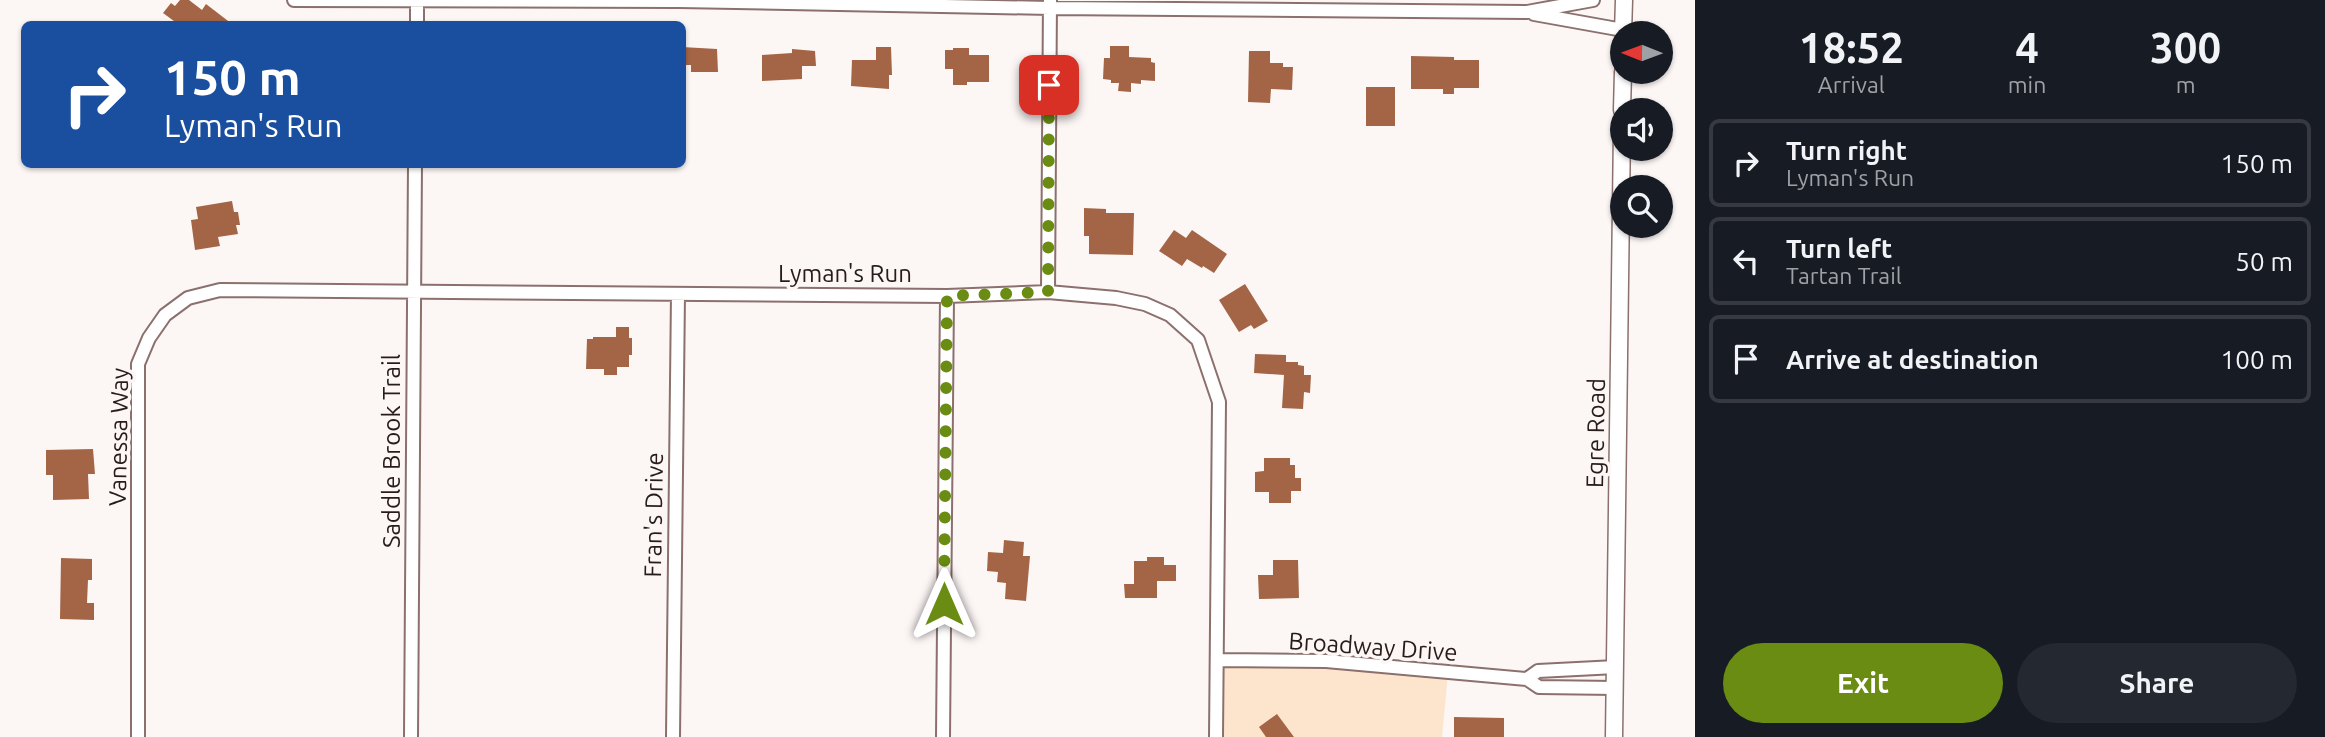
<!DOCTYPE html>
<style>
:root{--surface:#171b24;--page:#242831;--text:#f1f3f6;--muted:#9ea1a6;--line:#363941;--accent:#6a8c12}
body{margin:0;font-family:Ubuntu,sans-serif;background:var(--page);color:var(--text);height:100vh;display:flex;flex-direction:column;font-size:26px;white-space:nowrap}
*{box-sizing:border-box;margin:0}
p{font-size:23px;color:var(--muted)}
.icon{flex:none;width:38px;height:38px;fill:none;stroke:currentColor;stroke-width:2;stroke-linecap:round;stroke-linejoin:round}
.map{position:relative;flex:1;overflow:hidden}
.side{display:flex;flex-direction:column;background:var(--surface);width:630px}
.side>*{flex:none}
.guide{position:absolute;left:21px;top:21px;width:665px;height:147px;border-radius:10px;box-shadow:0 2px 5px #0004;background:#1a4fa0;color:#fff;overflow:hidden}
.needle{width:46px;rotate:271deg}
.tools{position:absolute;left:1610px;top:21px;display:grid;gap:14px}
.tools a{display:grid;place-items:center;width:63px;height:63px;border-radius:50%;background:var(--surface);box-shadow:0 2px 5px #0004;font-size:35px}
.pin{position:absolute;display:grid;place-items:center;width:60px;height:60px;color:#fff;margin:-30px;border-radius:14px;box-shadow:0 4px 10px #0006}
.me{position:absolute;width:77px;margin:-38px;rotate:0deg;stroke-linejoin:round;filter:drop-shadow(0 0 5px #0008)}
.turn{display:flex;align-items:center;gap:24px;height:147px;padding:0 28px;font-size:32px}
.turn .icon{width:91px;height:91px;stroke-width:2.5}
.turn b{display:block;font-size:49px;line-height:60px}
.eta{display:flex;justify-content:space-evenly;align-items:center;height:119px;text-align:center}
.eta b{font-size:42px;font-weight:600;line-height:49px}
.action{display:flex;gap:14px;margin-top:auto;padding:14px 28px}
.action a{flex:1;height:80px;border-radius:42px;background:var(--accent);color:#fff;font-size:28px;font-weight:600;line-height:80px;text-align:center}
.action a+a{background:var(--page);color:var(--text)}
ul{padding:0;list-style:none}
li{display:flex;align-items:center;gap:21px;height:88px;margin:0 14px 10px;padding:0 14px;border:4px solid var(--line);border-radius:10px}
li div{flex:1}
li b{display:block;font-size:26px}
li em{font-style:normal}
main{display:flex;flex:1;min-height:0}
.map>svg:first-child{display:block}
.green{fill:#fde5cd}
.building{fill:#a46546}
.lines{fill:none;stroke-linecap:round;stroke-linejoin:round}
.minor-casing{stroke:#8b706d;stroke-width:16}
.tertiary-casing{stroke:#8b706d;stroke-width:19}
.minor{stroke:#fff;stroke-width:12}
.tertiary{stroke:#fff;stroke-width:16}
.route{stroke:#6a8c12;stroke-width:12;stroke-dasharray:0 21.6}
.labels{text-anchor:middle;stroke-width:7;stroke-linejoin:round;paint-order:stroke}
.street-label{font-size:24px;fill:#271c1b;stroke:#fcf6f5}
</style>
<main>
<div class="map">
<svg width="1695" height="737" viewBox="0 0 1695 737">
<rect width="100%" height="100%" fill="#fcf6f5"/>
<!-- green -->
<path class="green" d="M1217 660 1448 673 1442 737H1216Z"/>
<!-- building -->
<path class="building" d="M180 0H189L202 10 206 4 232 24H178L163 13 171 3 175 6Z
M1110 46H1129V57L1151 58V62L1155 63V81L1141 80V84L1131 83V92L1118 91 1119 83H1111V80L1103 79 1104 58H1110Z
M682 47 717 49 718 72H691V65H682Z
M876 47H891L892 75H889V89L851 86 852 60H876Z
M953 48H969V55H989V82H967V85H953V69H945V50H953Z
M792 49 815 51 816 66H802V79L762 81V55L792 53Z
M1249 51H1270V63H1283V67H1293L1292 90 1271 89 1270 103 1248 102Z
M1411 56 1454 57V60H1479V88H1454V94H1443V89H1411Z
M1366 87H1395V126H1366Z
M232 201 234 212H238L240 225H236L238 234 218 237 220 246 195 250 191 220 198 219 196 207Z
M1084 208 1106 209V213H1134L1133 255 1089 254V236H1084Z
M1174 230 1186 238 1192 230 1227 254 1214 273 1203 266 1202 268 1187 259 1182 266 1159 251Z
M1245 284 1268 321 1254 329 1251 325 1239 332 1219 300Z
M616 327H629V338H632V355H629V367H617V375H604V369H586L587 339H593V337H616Z
M1255 354 1286 355V362H1298V365L1304 366V375H1311L1310 393 1304 392 1303 409 1282 408 1284 375 1254 373Z
M93 449 95 474H88L89 499 53 500V475H46V450Z
M1264 458H1290V465H1295V478H1301V491H1291V503H1269V492H1255V472L1264 471Z
M1004 540 1024 542 1023 556H1030L1026 601 1005 599 1006 583 997 582 998 572 987 571 988 552 1003 553Z
M1147 557H1164V565H1176V581H1157V598H1125L1124 584H1134V561H1147Z
M61 558 92 559V580H88L87 603H94V620L60 619Z
M1273 560H1298L1299 598 1259 599 1258 575H1273Z
M1277 714 1294 737H1266L1259 727Z
M1454 717 1504 718V737H1454Z"/>
<g class="lines">
<defs>
<path id="minor" d="M294 0 679 1 1050 8 1527 12 1593 0
M1534 14 1623 30
M417 24V0
M1048 292 1050 0
M1217 660 1326 661 1527 679 1539 687 1615 688
M1527 679 1538 671 1616 667
M138 737V364L149 338 165 315 188 298 220 290 947 296 1048 292 1116 298 1145 304 1170 315 1198 340 1219 402 1216 737
M411 737 415 164
M673 737 678 294
M943 737 947 296"/>
<path id="tertiary" d="M1623 33 1624 0
M1622 110 1623 72
M1614 737 1622 129"/>
</defs>
<!-- minor casing -->
<use href="#minor" class="minor-casing"/>
<!-- tertiary casing -->
<use href="#tertiary" class="tertiary-casing"/>
<!-- minor -->
<use href="#minor" class="minor"/>
<!-- tertiary -->
<use href="#tertiary" class="tertiary"/>
</g>
<g class="lines">
<!-- route -->
<path class="route" d="M944 604 947 296 1048 292 1049 85"/>
</g>
<g class="labels">
<!-- street labels -->
<g class="street-label">
<text x="845" y="282">Lyman's Run</text>
<text transform="translate(1596 433) rotate(-89)" y="8">Egre Road</text>
<text transform="translate(119 437) rotate(-89)" y="8">Vanessa Way</text>
<text transform="translate(392 451) rotate(-90)" y="8">Saddle Brook Trail</text>
<text transform="translate(654 515) rotate(-89)" y="8">Fran's Drive</text>
<text transform="translate(1373 647) rotate(4)" y="8">Broadway Drive</text>
</g>
</g>
</svg>
<div class="tools">
<a><svg class="needle" viewBox="-14 -14 28 28"><path d="M0-13l5 13h-10z" fill="#e53935"/><path d="M0 13l5-13h-10z" fill="#9ea1a6"/></svg></a>
<a><svg class="icon" aria-label="sound" viewBox="0 0 24 24"><path d="M4 9h4l5-4v14l-5-4H4zM17 9q2 3 0 6"/></svg></a>
<a><svg class="icon" aria-label="search" viewBox="0 0 24 24"><circle cx="10" cy="10" r="6"/><path d="M15 15l6 6"/></svg></a>
</div>
<div class="pin" style="left:1049px;top:85px;background:#d93025"><svg class="icon" aria-label="arrive" viewBox="0 0 24 24"><path d="M6 21V4h12l-3 4 3 4H6"/></svg></div>
<svg class="me" style="left:944px;top:604px" viewBox="-20 -20 40 40"><path d="M0-17L14 15 0 8-14 15z" fill="#6a8c12" stroke="#fff" stroke-width="4"/></svg>
<div class="guide">
<div class="turn"><svg class="icon" aria-label="right" viewBox="0 0 24 24"><path d="M7 20v-9h11M14 6l5 5-5 5"/></svg><div><b>150 m</b>Lyman's Run</div></div>
</div>
</div>
<section class="side">
<div class="eta">
<div><b>18:52</b><p>Arrival</p></div>
<div><b>4</b><p>min</p></div>
<div><b>300</b><p>m</p></div>
</div>
<ul>
<li><svg class="icon" aria-label="right" viewBox="0 0 24 24"><path d="M7 20v-9h11M14 6l5 5-5 5"/></svg><div><b>Turn right</b><p>Lyman's Run</p></div><em>150 m</em></li>
<li><svg class="icon" aria-label="left" viewBox="0 0 24 24"><path d="M17 20v-9H6M10 6l-5 5 5 5"/></svg><div><b>Turn left</b><p>Tartan Trail</p></div><em>50 m</em></li>
<li><svg class="icon" aria-label="arrive" viewBox="0 0 24 24"><path d="M6 21V4h12l-3 4 3 4H6"/></svg><div><b>Arrive at destination</b></div><em>100 m</em></li>
</ul>
<div class="action"><a>Exit</a><a>Share</a></div>
</section>
</main>
